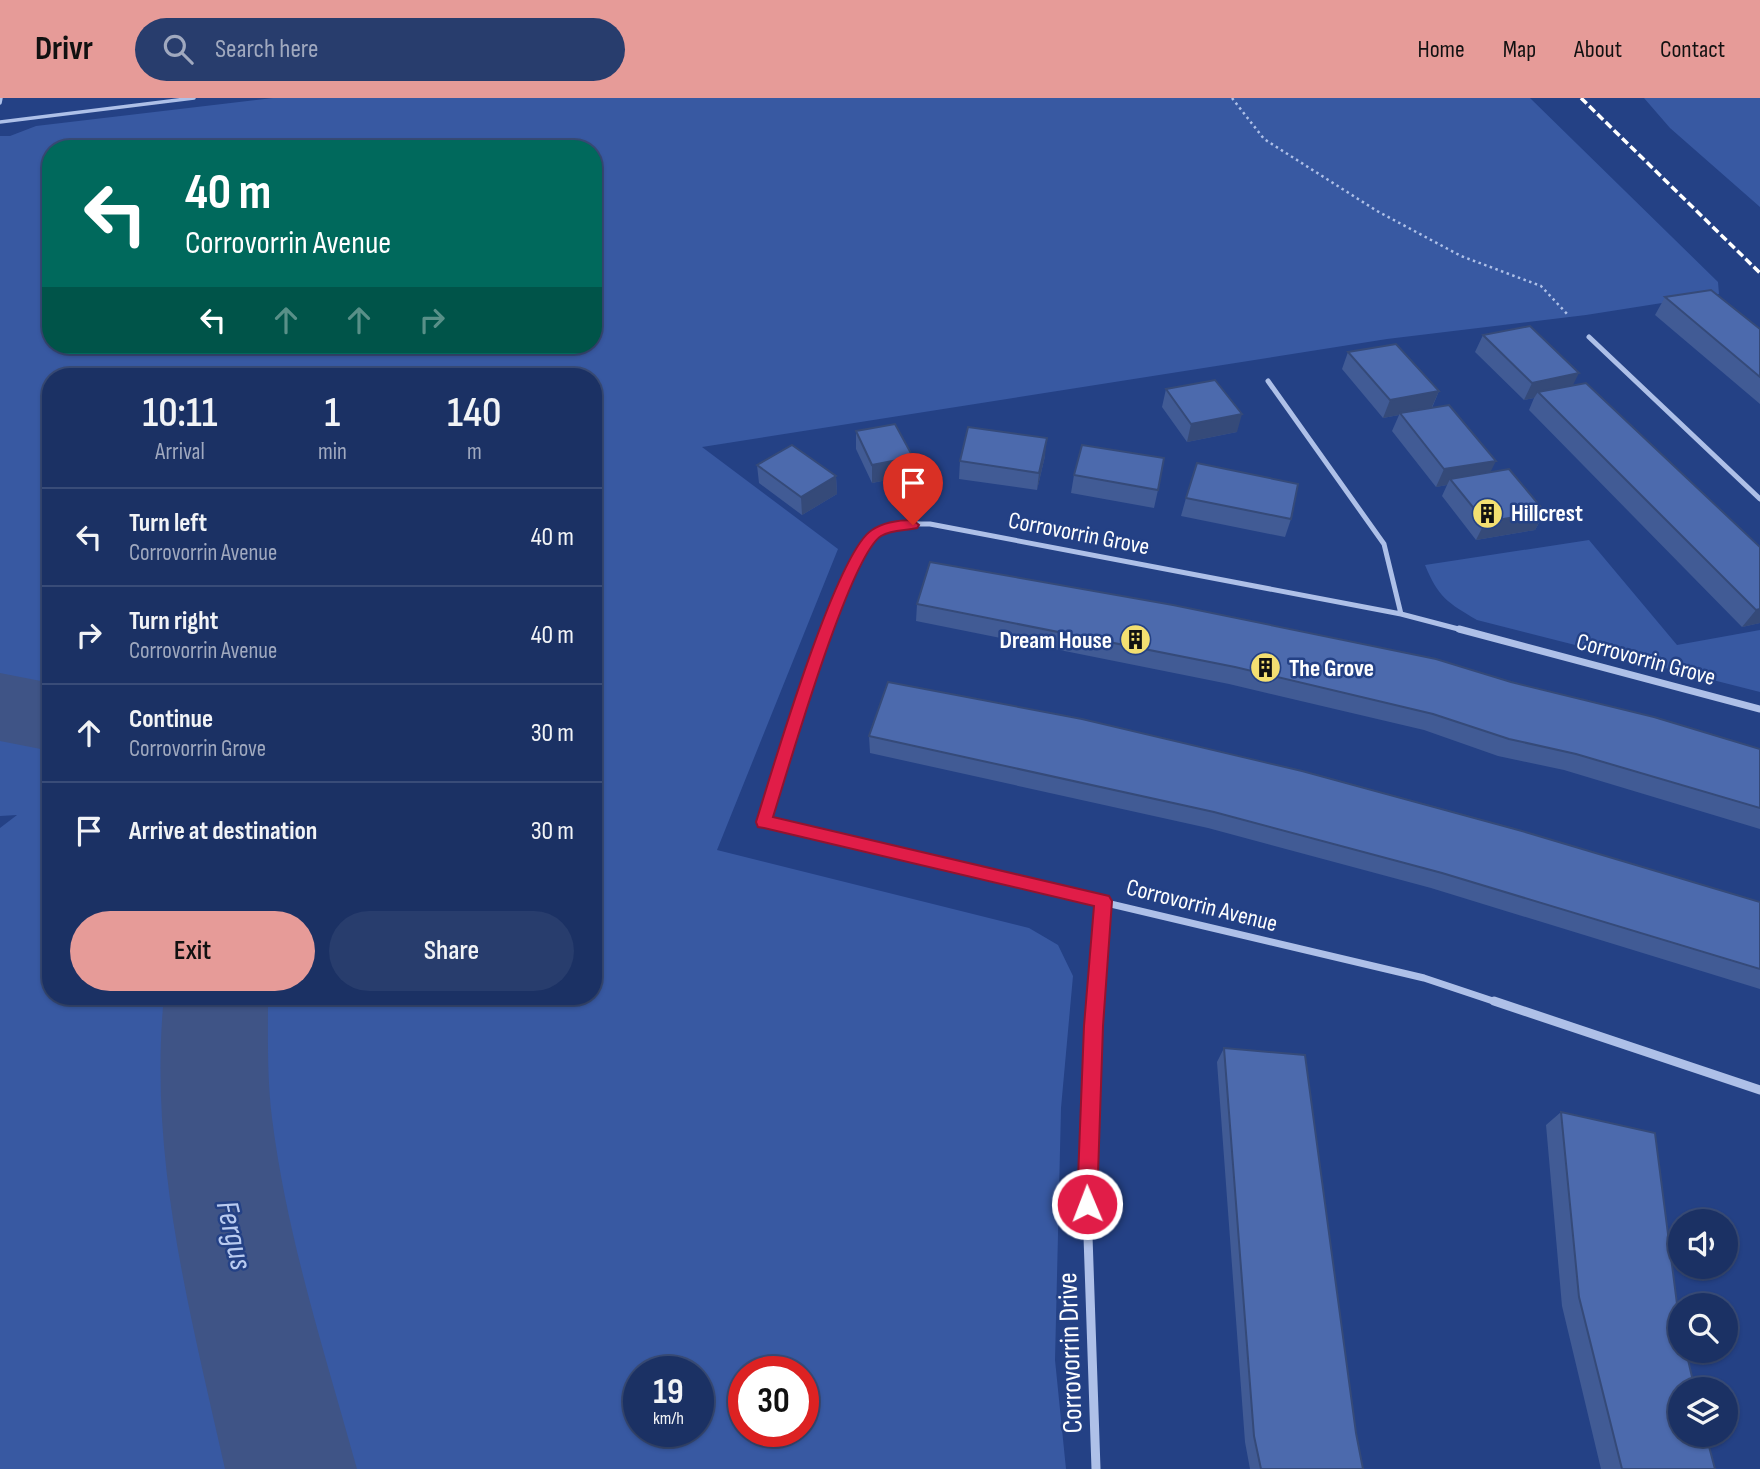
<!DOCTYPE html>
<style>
:root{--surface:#1b3164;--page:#283d6d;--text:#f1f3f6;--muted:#a0a9bf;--line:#394c78;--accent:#e69b98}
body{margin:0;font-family:"Sofia Sans Condensed",sans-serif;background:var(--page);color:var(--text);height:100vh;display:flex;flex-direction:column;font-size:26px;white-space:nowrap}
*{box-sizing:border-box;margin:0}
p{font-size:23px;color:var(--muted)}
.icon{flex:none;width:38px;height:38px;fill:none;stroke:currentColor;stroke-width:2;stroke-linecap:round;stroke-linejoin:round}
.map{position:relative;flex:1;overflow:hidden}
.sheet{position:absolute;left:42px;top:270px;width:560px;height:637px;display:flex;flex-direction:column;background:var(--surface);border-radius:28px;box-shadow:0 2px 5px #0004,0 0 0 2px var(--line)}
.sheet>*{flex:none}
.banner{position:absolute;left:42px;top:42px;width:560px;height:214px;border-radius:28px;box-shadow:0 2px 5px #0004,0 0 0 2px var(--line);background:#00695c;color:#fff;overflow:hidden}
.fabs{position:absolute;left:1668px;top:1111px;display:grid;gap:14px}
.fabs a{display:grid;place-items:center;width:70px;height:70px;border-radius:50%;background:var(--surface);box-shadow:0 2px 5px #0004,0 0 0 2px var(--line);font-size:35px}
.speed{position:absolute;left:623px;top:1258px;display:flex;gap:14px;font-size:35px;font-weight:700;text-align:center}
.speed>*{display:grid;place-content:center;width:91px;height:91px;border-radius:50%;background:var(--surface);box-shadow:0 2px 5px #0004,0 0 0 2px var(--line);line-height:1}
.speed small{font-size:18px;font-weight:400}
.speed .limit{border:10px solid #d22;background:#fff;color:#111}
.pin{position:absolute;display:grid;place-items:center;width:60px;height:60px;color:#fff;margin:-72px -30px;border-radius:50% 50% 50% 0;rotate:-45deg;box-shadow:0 0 7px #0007}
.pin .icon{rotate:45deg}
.me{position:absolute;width:77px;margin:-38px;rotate:359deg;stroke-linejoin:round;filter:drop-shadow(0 0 5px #0008)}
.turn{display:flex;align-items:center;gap:24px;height:147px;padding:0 28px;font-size:32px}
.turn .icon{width:91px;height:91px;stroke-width:2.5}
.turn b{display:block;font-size:49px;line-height:60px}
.lanes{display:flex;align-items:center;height:66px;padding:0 28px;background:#0003;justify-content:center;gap:35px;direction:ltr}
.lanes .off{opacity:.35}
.eta{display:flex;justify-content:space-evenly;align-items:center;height:119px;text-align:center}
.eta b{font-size:42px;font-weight:600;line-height:49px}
.button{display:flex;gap:14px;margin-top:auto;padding:14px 28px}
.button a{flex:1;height:80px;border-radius:42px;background:var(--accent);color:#111;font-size:28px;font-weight:600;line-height:80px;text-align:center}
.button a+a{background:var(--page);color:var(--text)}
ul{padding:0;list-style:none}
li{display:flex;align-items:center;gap:21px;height:98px;padding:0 28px;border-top:2px solid var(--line)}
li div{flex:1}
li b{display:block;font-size:26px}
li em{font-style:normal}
header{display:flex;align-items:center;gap:42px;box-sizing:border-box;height:98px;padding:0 35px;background:var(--accent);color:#111}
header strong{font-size:33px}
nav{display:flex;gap:38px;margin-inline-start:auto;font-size:24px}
.search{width:490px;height:63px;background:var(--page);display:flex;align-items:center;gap:18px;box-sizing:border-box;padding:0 24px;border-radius:38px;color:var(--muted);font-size:26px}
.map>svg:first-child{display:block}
.green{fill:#3859a2;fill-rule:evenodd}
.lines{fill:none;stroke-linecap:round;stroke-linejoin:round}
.river{fill:#3f5486;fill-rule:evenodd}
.path{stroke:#aec0e8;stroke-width:2.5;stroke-dasharray:2.5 3.5;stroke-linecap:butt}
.lane{stroke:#aec0e8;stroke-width:3.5}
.street-far2{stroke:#aec0e8;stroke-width:5}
.street-far1{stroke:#aec0e8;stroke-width:7}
.street{stroke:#aec0e8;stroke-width:9}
.rail{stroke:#fff;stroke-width:3.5;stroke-dasharray:8 3.5;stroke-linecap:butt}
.wall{fill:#415b95}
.shaded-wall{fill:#354a79}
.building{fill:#4c6aad;stroke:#354a79;stroke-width:2}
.route{fill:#e11d48;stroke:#92132f;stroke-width:2}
.labels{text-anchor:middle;stroke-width:5;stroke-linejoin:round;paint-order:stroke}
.poi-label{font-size:24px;font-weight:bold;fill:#fff;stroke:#244185;text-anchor:start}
.street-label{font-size:24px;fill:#fff;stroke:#244185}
.near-street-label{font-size:28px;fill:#fff;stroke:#244185}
.near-water-label{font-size:32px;font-style:italic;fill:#b9cbf0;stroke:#244185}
</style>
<header>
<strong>Drivr</strong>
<div class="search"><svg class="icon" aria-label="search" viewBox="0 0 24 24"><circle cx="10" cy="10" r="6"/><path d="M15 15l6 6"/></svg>Search here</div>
<nav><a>Home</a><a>Map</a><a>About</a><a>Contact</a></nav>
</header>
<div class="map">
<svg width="1760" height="1371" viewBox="0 0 1760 1371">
<rect width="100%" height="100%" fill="#244185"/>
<!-- green -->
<path class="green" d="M273 0H1530L1718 184 1719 196 1586 217 1387 241 702 349 838 451 717 752 1029 830 1058 847 1073 878 1061 1010 1055 1262 1066 1371H0V730L17 717 0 718V38H10L36 28ZM51 51H593V247H51ZM51 278H593V898H51ZM639 1274H698V1334H639ZM744 1274H803V1334H744Z
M1644 0H1760V109L1670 30Z
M1589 442 1677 547 1760 532V594L1477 522C1448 505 1438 499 1425 467Z"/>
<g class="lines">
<!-- river -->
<path class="river" d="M0 575 51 585V653L0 643Z
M164 898H268C268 939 267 979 272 1020 287 1140 325 1255 357 1371H225C190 1214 148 1060 164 898Z"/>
<!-- path -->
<path class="path" d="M1232 0 1264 41 1377 113 1461 158 1541 188 1569 218"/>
<!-- lane -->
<path class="lane" d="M0 5 1 0
M0 24 194 0"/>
<!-- street-far2 -->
<path class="street-far2" d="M1589 239 1760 401
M1401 516 1466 533
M827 533C841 498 853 435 897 427 907 425 919 426 930 426L1401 516 1384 446 1268 283"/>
<!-- street-far1 -->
<path class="street-far1" d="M828 531 764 724 1424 880 1499 905
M1459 531 1760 611
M1097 905 1103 803"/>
<!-- street -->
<path class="street" d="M1494 903 1760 992
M1096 1371 1086 1080 1097 903"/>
<!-- rail -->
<path class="rail" d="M1581 0 1760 175"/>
</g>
<!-- wall -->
<path class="wall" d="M1665 199 1760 231V306L1655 217Z
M1483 237 1573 287 1760 449V525L1742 529 1529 312 1534 300 1524 302 1475 254Z
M1348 254 1439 293 1432 310 1490 374 1545 414 1535 432 1476 442 1442 398 1447 387 1436 389 1392 333 1399 317 1383 320 1342 271Z
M1166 291 1237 334 1187 344 1162 309Z
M856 333 912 377 872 385 856 351Z
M1045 358 1037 392 959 381 960 363Z
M757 367 836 378 837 396 802 417 759 385Z
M1074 377 1158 392 1154 410 1071 395Z
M1186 400 1291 421 1285 439 1181 418Z
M917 506 1511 584 1760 651V731L1564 672 1498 658 1424 632 1229 586 916 523Z
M869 638 1760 804V891L1431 790 1208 730 870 655Z
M1224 950 1356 1335 1363 1371H1250L1245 1344 1217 964Z
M1561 1014 1715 1371H1601L1562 1208 1546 1027Z"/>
<!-- shaded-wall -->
<path class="shaded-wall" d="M1579 275 1570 293 1538 294 1534 300 1524 302 1532 285Z
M1439 293 1431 311 1400 315 1399 317 1383 320 1390 302Z
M1242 316 1237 334 1187 344 1191 326Z
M1047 340 1045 358 1037 392 1039 375Z
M913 359 912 377 872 385V367Z
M1496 363 1487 381H1450L1447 387 1436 389 1444 371Z
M836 378 837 396 802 417 801 399Z
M1545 414 1535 432 1476 442 1485 424Z
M1760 511V525L1742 529 1756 512Z"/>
<!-- building -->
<path class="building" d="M1711 192 1760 231V279L1665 199Z
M1530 228 1579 275 1532 285 1483 237Z
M1396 246 1439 293 1390 302 1348 254Z
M1215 282 1242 316 1191 326 1166 291Z
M1586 285 1760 449V511L1756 512 1538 294Z
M1449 307 1496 363 1444 371 1400 315Z
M895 326 913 359 872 367 856 333Z
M968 329 1047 340 1039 375 960 363Z
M792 347 836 378 801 399 757 367Z
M1082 347 1164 360 1158 392 1074 377Z
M1197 365 1298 386 1291 421 1186 400Z
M1509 371 1545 414 1485 424 1450 381Z
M930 464 1173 507 1436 561 1511 584 1654 619 1760 651V710L1576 656 1509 641 1433 616 1235 569 917 506Z
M888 584 1082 621 1302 673 1522 733 1760 804V871L1442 775 1214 714 869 638Z
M1224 950 1305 957 1356 1335 1363 1371H1261L1254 1338Z
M1561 1014 1655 1035 1680 1229V1253H1686L1695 1292H1680V1337H1706L1715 1371H1622L1579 1199Z"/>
<!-- route -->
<path class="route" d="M913 422 919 427 917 430C905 433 893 431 881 438 849 459 788 672 773 719L1109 798 1112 803 1103 928 1097 1106 1094 1113 1087 1116 1080 1113 1077 1106 1084 928 1094 808 764 730 758 729 756 724C772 673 836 454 872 432 884 424 898 422 913 422Z"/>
<!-- icons -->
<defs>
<symbol id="building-disc" viewBox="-11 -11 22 22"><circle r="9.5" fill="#f3df71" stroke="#244185"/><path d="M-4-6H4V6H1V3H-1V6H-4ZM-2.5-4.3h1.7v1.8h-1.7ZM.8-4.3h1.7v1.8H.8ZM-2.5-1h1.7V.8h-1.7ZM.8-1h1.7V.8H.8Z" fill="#111"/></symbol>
</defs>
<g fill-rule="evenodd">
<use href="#building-disc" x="1470" y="398" width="35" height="35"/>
<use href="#building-disc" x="1118" y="524" width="35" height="35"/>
<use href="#building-disc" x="1248" y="552" width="35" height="35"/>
</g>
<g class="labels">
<!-- poi labels -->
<g class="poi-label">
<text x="1511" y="423">Hillcrest</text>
<text x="1112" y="550" text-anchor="end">Dream House</text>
<text x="1289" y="578">The Grove</text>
</g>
<!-- street labels -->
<g class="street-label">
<text transform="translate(1079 435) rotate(11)" y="8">Corrovorrin Grove</text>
<text transform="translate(1646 561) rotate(15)" y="8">Corrovorrin Grove</text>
<text transform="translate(1202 807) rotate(14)" y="8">Corrovorrin Avenue</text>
</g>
<!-- near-street labels -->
<g class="near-street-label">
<text transform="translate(1069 1255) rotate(-92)" y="10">Corrovorrin Drive</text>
</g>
<!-- near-water labels -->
<g class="near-water-label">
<text transform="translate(235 1137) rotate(77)" y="11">Fergus</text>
</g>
</g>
</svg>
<div class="fabs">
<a><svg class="icon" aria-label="sound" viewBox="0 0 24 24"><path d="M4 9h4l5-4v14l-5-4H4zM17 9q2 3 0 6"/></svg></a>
<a><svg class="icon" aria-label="search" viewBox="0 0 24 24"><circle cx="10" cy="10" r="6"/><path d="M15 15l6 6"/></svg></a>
<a><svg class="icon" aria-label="layers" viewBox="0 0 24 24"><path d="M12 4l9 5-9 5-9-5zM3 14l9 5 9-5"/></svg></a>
</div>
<div class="speed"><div>19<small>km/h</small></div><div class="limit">30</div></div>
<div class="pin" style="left:913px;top:427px;background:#d93025"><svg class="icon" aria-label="arrive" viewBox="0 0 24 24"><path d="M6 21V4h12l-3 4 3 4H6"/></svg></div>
<svg class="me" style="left:1087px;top:1106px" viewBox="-20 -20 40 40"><circle r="17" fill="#e11d48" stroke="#fff" stroke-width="3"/><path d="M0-11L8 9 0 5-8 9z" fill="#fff"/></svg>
<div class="banner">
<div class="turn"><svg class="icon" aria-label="left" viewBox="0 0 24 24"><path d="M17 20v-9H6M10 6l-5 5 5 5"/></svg><div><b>40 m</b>Corrovorrin Avenue</div></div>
<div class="lanes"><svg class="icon" aria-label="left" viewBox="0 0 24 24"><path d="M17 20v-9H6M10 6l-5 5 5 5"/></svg><svg class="icon off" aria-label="ahead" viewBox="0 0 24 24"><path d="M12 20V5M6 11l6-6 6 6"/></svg><svg class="icon off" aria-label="ahead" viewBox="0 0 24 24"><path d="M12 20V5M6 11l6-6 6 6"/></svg><svg class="icon off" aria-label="right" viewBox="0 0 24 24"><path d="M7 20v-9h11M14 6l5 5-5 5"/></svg></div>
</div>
<section class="sheet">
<div class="eta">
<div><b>10:11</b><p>Arrival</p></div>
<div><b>1</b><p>min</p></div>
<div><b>140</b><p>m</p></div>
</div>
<ul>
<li><svg class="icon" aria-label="left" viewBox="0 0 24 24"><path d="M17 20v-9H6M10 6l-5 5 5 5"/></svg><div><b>Turn left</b><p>Corrovorrin Avenue</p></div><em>40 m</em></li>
<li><svg class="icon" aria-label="right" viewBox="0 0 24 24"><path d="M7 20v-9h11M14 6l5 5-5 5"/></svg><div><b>Turn right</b><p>Corrovorrin Avenue</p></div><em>40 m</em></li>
<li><svg class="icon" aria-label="ahead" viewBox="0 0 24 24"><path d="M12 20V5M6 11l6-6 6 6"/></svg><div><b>Continue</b><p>Corrovorrin Grove</p></div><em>30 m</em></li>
<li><svg class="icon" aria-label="arrive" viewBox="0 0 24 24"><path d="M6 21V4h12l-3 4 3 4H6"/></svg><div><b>Arrive at destination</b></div><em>30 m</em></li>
</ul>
<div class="button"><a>Exit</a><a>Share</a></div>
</section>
</div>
